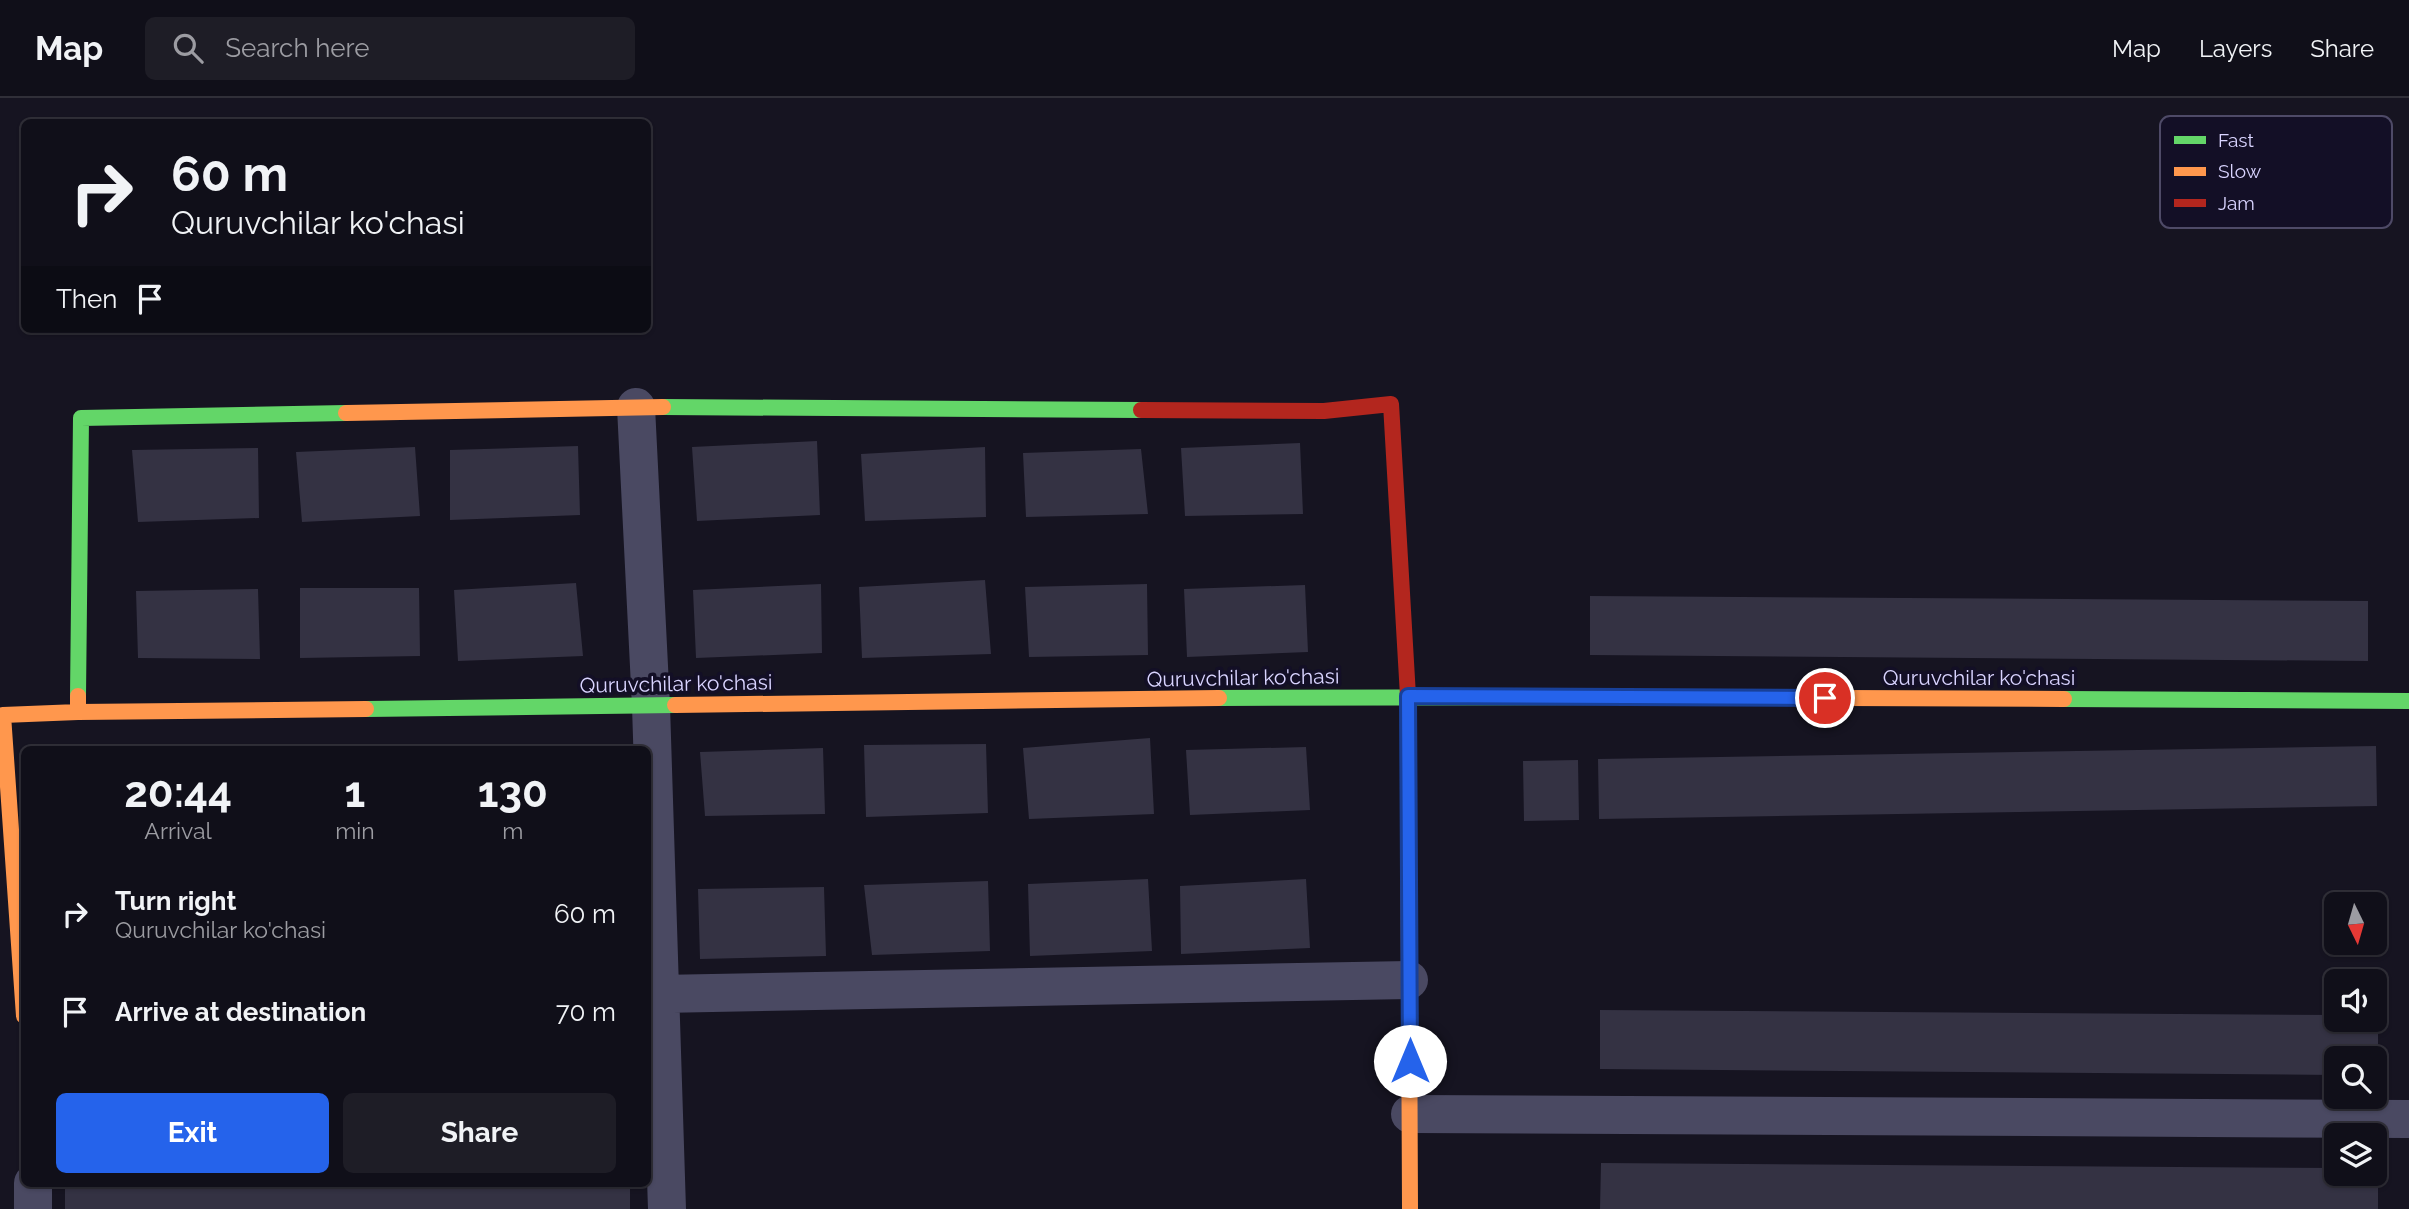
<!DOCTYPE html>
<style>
:root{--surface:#100f19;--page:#1e1d26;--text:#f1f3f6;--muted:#9c9ca2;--line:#302f38;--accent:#2563eb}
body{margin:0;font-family:Raleway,sans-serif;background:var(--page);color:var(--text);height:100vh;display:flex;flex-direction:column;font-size:26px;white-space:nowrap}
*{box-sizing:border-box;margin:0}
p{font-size:23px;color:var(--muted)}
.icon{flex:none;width:38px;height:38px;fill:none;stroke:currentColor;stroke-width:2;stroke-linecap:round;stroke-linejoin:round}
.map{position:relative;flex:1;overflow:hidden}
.drawer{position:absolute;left:21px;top:648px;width:630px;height:441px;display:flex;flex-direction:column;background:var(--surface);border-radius:10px;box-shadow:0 2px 5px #0004,0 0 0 2px var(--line)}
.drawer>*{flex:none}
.hud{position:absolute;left:21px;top:21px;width:630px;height:214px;border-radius:10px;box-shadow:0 2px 5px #0004,0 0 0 2px var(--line);background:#100f19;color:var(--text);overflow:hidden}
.needle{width:46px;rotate:175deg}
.buttons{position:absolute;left:2324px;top:794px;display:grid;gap:14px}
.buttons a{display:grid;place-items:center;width:63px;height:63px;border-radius:10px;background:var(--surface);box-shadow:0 2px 5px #0004,0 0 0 2px var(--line);font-size:35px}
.pin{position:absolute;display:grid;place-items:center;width:60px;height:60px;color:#fff;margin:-30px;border:4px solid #fff;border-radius:50%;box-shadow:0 2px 7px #0007}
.me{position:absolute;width:77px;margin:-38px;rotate:0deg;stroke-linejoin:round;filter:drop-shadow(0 0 5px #0008)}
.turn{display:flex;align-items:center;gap:24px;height:147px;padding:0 35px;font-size:32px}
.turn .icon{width:91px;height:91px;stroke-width:2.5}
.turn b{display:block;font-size:49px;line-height:60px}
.then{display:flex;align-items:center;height:66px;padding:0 35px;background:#0003;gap:14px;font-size:26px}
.eta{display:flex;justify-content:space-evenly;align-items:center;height:119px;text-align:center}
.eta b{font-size:42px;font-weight:700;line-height:49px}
.action{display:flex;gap:14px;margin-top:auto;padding:14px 35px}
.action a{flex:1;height:80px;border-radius:10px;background:var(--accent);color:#fff;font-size:28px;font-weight:700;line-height:80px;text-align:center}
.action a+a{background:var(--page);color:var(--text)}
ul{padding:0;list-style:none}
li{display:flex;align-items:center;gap:21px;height:98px;padding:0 35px}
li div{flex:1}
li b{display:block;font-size:26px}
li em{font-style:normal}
header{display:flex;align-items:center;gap:42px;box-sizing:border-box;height:98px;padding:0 35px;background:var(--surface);border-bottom:2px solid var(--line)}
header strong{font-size:33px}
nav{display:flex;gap:38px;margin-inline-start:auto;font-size:24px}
.search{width:490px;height:63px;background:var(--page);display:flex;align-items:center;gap:18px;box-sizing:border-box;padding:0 24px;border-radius:10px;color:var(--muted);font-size:26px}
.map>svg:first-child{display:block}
.building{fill:#343243}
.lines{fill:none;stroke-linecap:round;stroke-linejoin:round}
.street{stroke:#4a4962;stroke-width:38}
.fast{stroke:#63d668;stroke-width:16}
.slow{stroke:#ff974d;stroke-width:16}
.jam{stroke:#b3261e;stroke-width:16}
.route-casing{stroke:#184099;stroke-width:18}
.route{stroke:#2563eb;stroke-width:12}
.labels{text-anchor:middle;stroke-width:7;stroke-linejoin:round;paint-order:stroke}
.street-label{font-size:21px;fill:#d9d4ff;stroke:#130f26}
.key{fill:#130f26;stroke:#4e4a67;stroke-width:2}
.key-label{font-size:19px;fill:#d9d4ff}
</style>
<header>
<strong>Map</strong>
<div class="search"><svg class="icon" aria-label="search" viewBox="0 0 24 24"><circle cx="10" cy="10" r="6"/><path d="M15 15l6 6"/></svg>Search here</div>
<nav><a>Map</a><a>Layers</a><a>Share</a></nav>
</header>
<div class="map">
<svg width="2409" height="1111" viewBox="0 0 2409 1111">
<rect width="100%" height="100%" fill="#161421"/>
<!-- building -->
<path class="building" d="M817 343 820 417 697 423 692 349Z
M1300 345 1303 416 1185 418 1181 350Z
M578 348 580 417 450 422V352Z
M415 349 420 418 302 424 296 354Z
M985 349 986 419 865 423 861 356Z
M258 350 259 420 138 424 132 352Z
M1141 351 1148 416 1026 419 1023 355Z
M985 482 991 556 862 560 859 489Z
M576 485 583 558 458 563 454 492Z
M821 486 822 555 696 560 693 492Z
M1147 486 1148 557 1029 559 1025 489Z
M1305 487 1308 554 1187 559 1184 491Z
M300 490H419L420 558 300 560Z
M258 491 260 561 138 560 136 493Z
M1590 498 2368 503V563L1590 557Z
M1150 640 1154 716 1029 721 1023 650Z
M986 646 988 715 866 719 864 647Z
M2376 648 2377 708 1599 721 1598 661Z
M1306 649 1310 712 1190 717 1186 652Z
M823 650 825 716 705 718 700 654Z
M1578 662 1579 722 1524 723 1523 663Z
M1148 781 1152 853 1030 858 1028 786Z
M1306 781 1310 850 1181 856 1180 788Z
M988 783 990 853 872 857 864 787Z
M824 789 826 858 700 861 698 791Z
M1600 912 2336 917V922H2375V917L2378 918V977H2375V961H2336V977L1600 971Z
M1601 1065 2336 1070V1076H2375V1071H2378V1111H1600Z
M65 1085H630V1111H65Z"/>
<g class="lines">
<!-- street -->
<path class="street" d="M636 309 651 608 667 1111
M660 896 1409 882
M1410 1016 2409 1021
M33 1085V1111"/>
<!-- fast -->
<path class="fast" d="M663 309 1141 312
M78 598 81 320 346 315
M1219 600 1620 599
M2064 601 2409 603
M366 611 675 607"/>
<!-- slow -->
<path class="slow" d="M346 315 663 309
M1620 599 2064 601
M675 607 1219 600
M78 614 366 611
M1408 647 1410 1111
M24 918 3 617 78 614V598"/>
<!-- jam -->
<path class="jam" d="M1141 312 1324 313 1391 306 1408 598V647"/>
</g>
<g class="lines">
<defs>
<path id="route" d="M1410 963 1408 598 1825 600"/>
</defs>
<!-- route casing -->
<use href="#route" class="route-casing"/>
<!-- route -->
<use href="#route" class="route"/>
</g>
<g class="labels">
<!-- street labels -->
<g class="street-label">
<text transform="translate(1243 580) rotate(-1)" y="7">Quruvchilar ko'chasi</text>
<text x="1979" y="587">Quruvchilar ko'chasi</text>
<text transform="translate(676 586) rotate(-1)" y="7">Quruvchilar ko'chasi</text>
</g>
</g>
<!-- legend -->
<rect x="2160" y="18" width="232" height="112" rx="10" class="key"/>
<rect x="2174" y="38" width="32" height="8" fill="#63d668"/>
<rect x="2174" y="69" width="32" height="9" fill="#ff974d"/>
<rect x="2174" y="101" width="32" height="8" fill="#b3261e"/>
<g class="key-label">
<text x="2218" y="49">Fast</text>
<text x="2218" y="80">Slow</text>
<text x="2218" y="112">Jam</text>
</g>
</svg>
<div class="buttons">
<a><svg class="needle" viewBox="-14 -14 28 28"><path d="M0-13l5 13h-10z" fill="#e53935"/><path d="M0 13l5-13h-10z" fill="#9c9ca2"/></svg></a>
<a><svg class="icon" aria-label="sound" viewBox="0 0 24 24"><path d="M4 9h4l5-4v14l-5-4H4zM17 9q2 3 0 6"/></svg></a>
<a><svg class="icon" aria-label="search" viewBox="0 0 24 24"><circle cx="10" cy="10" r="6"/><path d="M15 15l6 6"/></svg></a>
<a><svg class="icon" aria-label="layers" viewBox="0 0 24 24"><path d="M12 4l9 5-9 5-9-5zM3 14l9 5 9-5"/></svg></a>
</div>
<div class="pin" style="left:1825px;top:600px;background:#d93025"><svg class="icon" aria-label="arrive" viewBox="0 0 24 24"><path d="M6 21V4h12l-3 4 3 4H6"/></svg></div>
<svg class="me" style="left:1410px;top:963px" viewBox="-20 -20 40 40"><circle r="19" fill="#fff"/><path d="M0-13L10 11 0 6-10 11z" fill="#2563eb"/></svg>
<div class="hud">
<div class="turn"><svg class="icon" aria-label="right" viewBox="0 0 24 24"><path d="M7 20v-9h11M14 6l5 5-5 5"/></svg><div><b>60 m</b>Quruvchilar ko'chasi</div></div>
<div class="then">Then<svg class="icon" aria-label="arrive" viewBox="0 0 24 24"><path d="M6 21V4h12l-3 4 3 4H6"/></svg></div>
</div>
<section class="drawer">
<div class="eta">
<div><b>20:44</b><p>Arrival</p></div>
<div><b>1</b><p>min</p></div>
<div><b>130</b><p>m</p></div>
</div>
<ul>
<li><svg class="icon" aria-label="right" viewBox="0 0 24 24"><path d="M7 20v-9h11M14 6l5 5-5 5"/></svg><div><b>Turn right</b><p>Quruvchilar ko'chasi</p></div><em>60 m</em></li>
<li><svg class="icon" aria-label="arrive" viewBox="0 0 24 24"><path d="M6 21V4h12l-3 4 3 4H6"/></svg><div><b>Arrive at destination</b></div><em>70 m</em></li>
</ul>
<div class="action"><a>Exit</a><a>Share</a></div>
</section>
</div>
